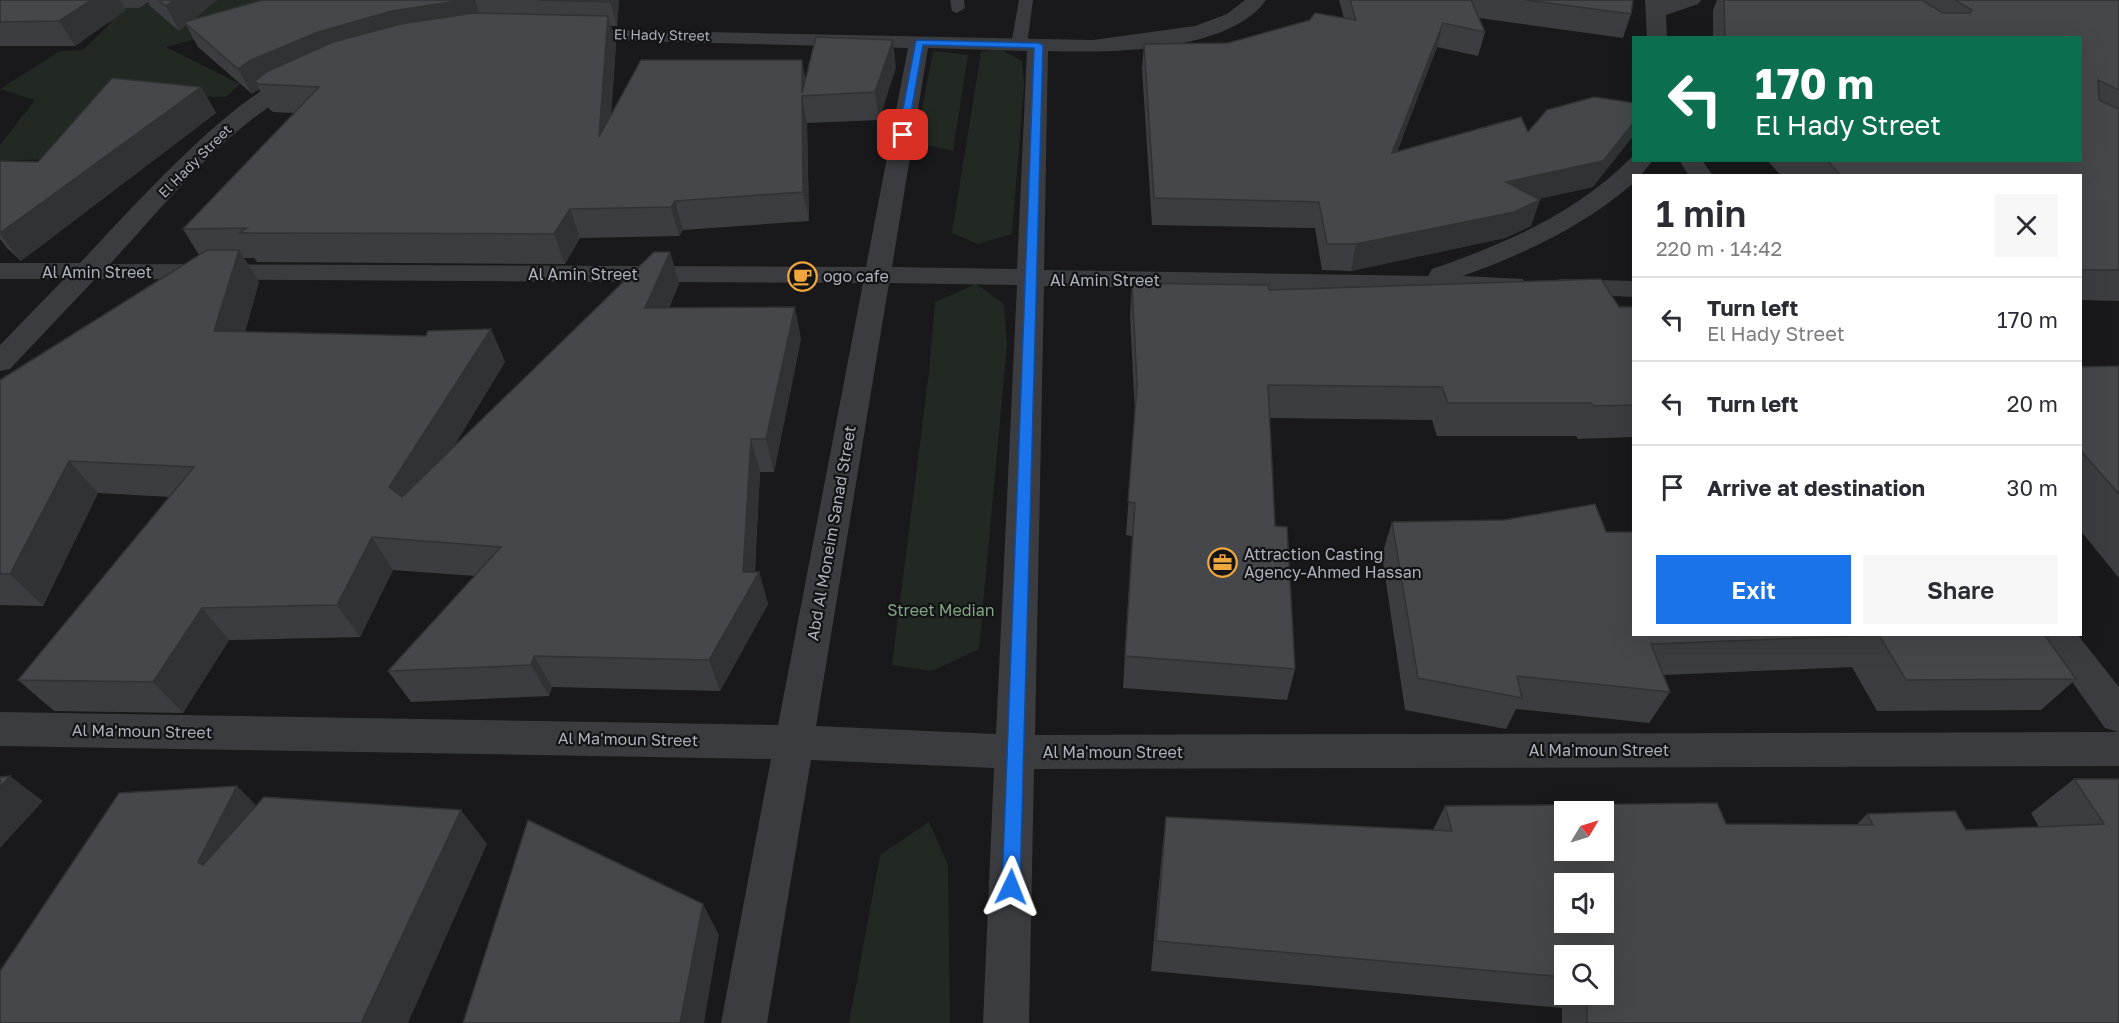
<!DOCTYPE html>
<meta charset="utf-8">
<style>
:root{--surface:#fff;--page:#f7f7f7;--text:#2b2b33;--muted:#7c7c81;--line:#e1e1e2;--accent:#1a73e8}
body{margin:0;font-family:"Golos Text",sans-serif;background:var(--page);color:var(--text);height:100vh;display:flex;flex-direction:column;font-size:22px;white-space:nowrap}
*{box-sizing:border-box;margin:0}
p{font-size:20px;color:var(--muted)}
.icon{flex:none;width:33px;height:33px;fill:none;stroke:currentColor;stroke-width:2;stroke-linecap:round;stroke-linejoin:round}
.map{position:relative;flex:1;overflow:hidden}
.side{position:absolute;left:1632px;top:174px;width:450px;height:462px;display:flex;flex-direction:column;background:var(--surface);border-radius:0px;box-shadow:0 6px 24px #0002}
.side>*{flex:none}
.top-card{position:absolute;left:1632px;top:36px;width:450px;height:126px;border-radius:0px;box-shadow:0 6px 24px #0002;background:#0b6e4f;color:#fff;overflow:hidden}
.needle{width:39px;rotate:52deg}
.controls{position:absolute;left:1554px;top:801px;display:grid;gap:12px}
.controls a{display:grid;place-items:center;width:60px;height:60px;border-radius:0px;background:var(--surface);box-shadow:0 6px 24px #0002;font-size:30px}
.pin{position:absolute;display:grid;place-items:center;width:51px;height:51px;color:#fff;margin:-26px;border-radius:12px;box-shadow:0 3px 9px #0006}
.me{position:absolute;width:66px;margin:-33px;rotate:2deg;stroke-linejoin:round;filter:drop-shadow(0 0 4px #0008)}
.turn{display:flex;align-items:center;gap:21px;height:126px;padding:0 24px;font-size:27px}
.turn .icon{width:78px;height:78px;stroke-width:2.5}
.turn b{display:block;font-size:42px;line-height:51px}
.round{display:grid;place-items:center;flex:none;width:63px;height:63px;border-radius:0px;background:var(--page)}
.head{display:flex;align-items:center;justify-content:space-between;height:102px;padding:0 24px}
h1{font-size:36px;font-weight:600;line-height:45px}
.action{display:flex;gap:12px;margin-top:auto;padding:12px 24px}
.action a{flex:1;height:69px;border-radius:0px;background:var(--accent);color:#fff;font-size:24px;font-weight:600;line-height:69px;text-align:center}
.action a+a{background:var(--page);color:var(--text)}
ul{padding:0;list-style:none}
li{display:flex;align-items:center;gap:18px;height:84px;padding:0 24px;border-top:2px solid var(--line)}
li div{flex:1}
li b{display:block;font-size:22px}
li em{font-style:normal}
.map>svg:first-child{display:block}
.green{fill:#212922}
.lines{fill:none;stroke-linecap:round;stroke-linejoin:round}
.lane{fill:#3a3c40;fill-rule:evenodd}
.street{fill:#3a3c40;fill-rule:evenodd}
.wall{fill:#3c3d40;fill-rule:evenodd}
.shaded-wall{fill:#313234}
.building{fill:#46474b;stroke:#313234;stroke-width:1.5;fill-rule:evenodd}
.route{fill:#1a73e8;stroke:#114b97;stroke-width:1.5}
.labels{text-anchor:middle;stroke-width:4.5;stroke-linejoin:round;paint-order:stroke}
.far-street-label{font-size:14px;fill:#acb1bb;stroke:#141416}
.street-label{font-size:16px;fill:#acb1bb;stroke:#141416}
.poi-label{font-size:16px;fill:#acb1bb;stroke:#141416;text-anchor:start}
.park-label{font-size:16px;fill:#83a583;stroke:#141416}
</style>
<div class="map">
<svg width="2119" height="1023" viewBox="0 0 2119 1023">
<rect width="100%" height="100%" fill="#19191b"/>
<!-- green -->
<path class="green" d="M187 0H341L166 47 240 84 226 97 118 95 46 159 0 161V145L35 100 0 89 60 51 83 50 111 23 0 19Z
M1000 49 1022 61 1024 85 1012 234 978 244 952 233 981 52Z
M933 51 968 55 953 151 916 142Z
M976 284 1004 304 1007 345 979 649 932 671 892 665 929 372 935 302Z
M929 822 948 865 950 1023H849L880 855Z"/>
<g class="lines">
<!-- lane -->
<path class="lane" d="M950 0H964L965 8 957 13 952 11Z
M1019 0H1033L1027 45 1019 50 1011 45Z"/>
<!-- street -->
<path class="street" d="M0 0H147L149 2 139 8 0 6Z
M1245 0H1266C1229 53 1106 53 1048 51L1044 270 1428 276 1432 269C1507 243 1577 213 1634 155V160H1653L1640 176H1634V183L1630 186C1580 228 1524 254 1463 276L1523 279 1526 285 1523 291 1513 293 1044 286 1035 735 2118 732 2105 728 2038 634H2077L2119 687V766L1034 769 1029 1023H983L994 768 811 760 767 1023H721L771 759 0 746V712L778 725 863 283 95 279 10 369 0 371V345L64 279H0V263H80C117 225 260 61 312 73L315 78 312 83C229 120 171 199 110 264L866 267 908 48 567 39 560 37 557 33 560 29 1093 40 1195 26 1227 14ZM928 48 1027 51 1017 269 892 267ZM889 283 1017 285 996 734 816 726Z
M1645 0H1701L1698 4 1666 15 1667 38H1647Z
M1679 160H1702L1713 176H1689Z
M1562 279 1634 281V297L1552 293 1548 287 1552 281Z"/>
</g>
<!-- wall -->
<path class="wall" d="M0 0 126 10 75 46H0Z
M147 0H217L193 19 263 0H619L617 26H611L616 43 611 114 802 60 805 80 896 67 879 120 807 123 809 221 683 230 679 236 580 238 565 264 257 262 254 258H244L259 282 245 332 426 336 491 329 505 362 454 446 670 252 679 284 669 308 801 339 774 472H760L755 572H759L768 604 720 691 552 687 549 696 411 702 388 671 475 576 393 570 360 637 229 640 183 713 54 711 18 680 170 497 98 493 43 606 0 605V380L199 255 183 229 294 113 273 112 269 109 259 89 252 94 198 47 186 25 179 31 149 5Z
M1339 0H1633L1631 14 1623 38 1479 18 1485 32 1478 56 1437 47 1397 152 1528 132 1593 187 1538 199 1531 226 1505 238 1351 271 1322 270 1315 228 1152 225 1142 68 1144 44 1228 43 1310 20 1344 18Z
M1717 0H2119V301L2080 300V176H1781L1767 160H2080V38H1713V10Z
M201 87 216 113 21 261 7 248 0 239V161L38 162Z
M1132 283 1634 307V437L1578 439 1576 436H1437L1432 420 1270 418 1275 526 1295 669 1287 700 1123 688 1132 536 1126 535 1135 415 1130 316Z
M2119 366V578L2080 530V367Z
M1392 522 1606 532 2044 634 2076 679 2041 710 1877 711 1852 667 1663 675 1670 692 1649 723 1516 709 1506 729 1405 710 1382 555Z
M2074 779H2119V1023H1562V1008L1151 971 1162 851 1166 817 1433 830 1445 806 1726 824H1857L1867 814 1966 830 2039 827 2031 813ZM1564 956 1604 994H1564Z"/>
<!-- shaded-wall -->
<path class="shaded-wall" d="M91 0H120L126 10 75 46 59 21Z
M174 0H217L187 25 184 22 186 25 179 31 166 6Z
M464 0H475L483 23 255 81 259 89 252 94 238 69 251 60 318 32 392 11Z
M610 0H619L617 26 610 2Z
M608 16 616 43 608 165 599 137Z
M1443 23 1437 47 1386 179 1392 153Z
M893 40 896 67 879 120 875 92Z
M802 60 807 88 803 96Z
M201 87 216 113 21 261 0 234V233Z
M802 96 807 123 809 221 803 192Z
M1634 122V135L1593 187 1498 208 1506 182Z
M1540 200 1531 226 1505 238 1351 271 1356 244Z
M675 201 683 230 679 236 671 207Z
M570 209 580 238 565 264 554 234Z
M239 250 259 282 236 364 214 331Z
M670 252 679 284 655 341 645 308Z
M795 307 801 339 774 472 766 439Z
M491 329 505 362 409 520 389 487Z
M751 439 760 472 754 580 759 572 768 604 720 691 709 660 743 572Z
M69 461 98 493 43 606 10 574Z
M372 537 393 570 360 637 337 605Z
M202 608 229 640 183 713 153 682Z
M534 656 552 687 549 696 531 665Z
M10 776 43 801 0 848V787Z
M237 786 272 821 237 894 198 862Z
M461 810 487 844 408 1023H361Z
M703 904 719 935 704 1023H680Z"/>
<!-- building -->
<path class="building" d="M0 0H91L59 21 0 22Z
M158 0H174L166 6Z
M263 0H464L392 11 318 32 251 60 238 69 184 22Z
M538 0H610V2Z
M1350 0H1471L1485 32 1443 23 1392 153 1521 117 1528 132 1547 110 1594 97 1634 103V122L1603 161 1506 182 1540 200 1514 212 1356 244H1327L1319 202 1154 198 1144 44 1228 43 1310 20 1315 13 1356 20Z
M1526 0H1633L1631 14Z
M1724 0H1922L1943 13H1970L1972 10 1955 0H2119V90L2098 80 2099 100 2119 109V270H2080V176H1841L1827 160H2080V38H1725Z
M473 13 608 16 599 137 641 60H802V93L816 37 893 40 875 92 802 96 803 192 675 201 671 207 570 209 554 234 239 233 247 228 183 229 319 87 258 84 255 81 268 71 333 42 401 24Z
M112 78 201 87 0 233V161L38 162Z
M207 250H239L214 331 426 336 428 331 491 329 389 487 402 497 654 252H670L645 308 795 307 766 439H751L743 572H759L709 660 534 656 531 665 388 671 501 547 372 537 337 605 202 608 153 682 18 680 194 467 69 461 10 574H0V380Z
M1601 279 1619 307H1634V405L1593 406 1591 403H1448L1442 387 1268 385 1275 526 1287 527 1295 669 1125 656 1135 503 1128 502 1137 385 1132 283 1268 285 1269 290Z
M2119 366V494L2080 450V367Z
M1595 504 1606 532H1634V634H2044L2076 679 1906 680 1879 635 1651 644 1670 692 1517 676 1522 698 1418 678 1392 522 1504 520Z
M10 776 0 787V777Z
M2074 779H2119V1023H1587V994H1604V956H1564V977L1156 941 1166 817 1452 831 1445 806 1717 803 1726 824 1873 825 1867 814 1955 811 1966 830 2104 824ZM1564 812H1604V850H1564ZM1564 884H1604V922H1564Z
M237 786 198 862 203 865 264 797 461 810 361 1023H0V971L119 793Z
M528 820 703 904 680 1023H463Z"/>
<!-- route -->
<path class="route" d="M916 40 1038 43 1043 45 1020 887 1017 893 1011 896 1005 893 1002 887 1034 48 923 45 907 135 903 138 898 135Z"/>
<!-- icons -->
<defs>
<symbol id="cafe-ring" viewBox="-11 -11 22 22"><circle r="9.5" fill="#141416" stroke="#f0a73d" stroke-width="1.5"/><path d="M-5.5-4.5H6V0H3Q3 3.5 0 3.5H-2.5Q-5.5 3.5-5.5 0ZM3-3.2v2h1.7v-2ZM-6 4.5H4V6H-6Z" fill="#f0a73d"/></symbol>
<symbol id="office-ring" viewBox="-11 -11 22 22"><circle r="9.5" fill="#141416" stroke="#f0a73d" stroke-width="1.5"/><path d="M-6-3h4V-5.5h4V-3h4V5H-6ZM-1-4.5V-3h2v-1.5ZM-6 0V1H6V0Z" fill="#f0a73d"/></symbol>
</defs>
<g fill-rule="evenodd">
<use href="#cafe-ring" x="786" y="260" width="33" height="33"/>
<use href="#office-ring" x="1206" y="546" width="33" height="33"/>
</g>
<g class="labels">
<!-- far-street labels -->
<g class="far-street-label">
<text transform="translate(662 35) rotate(1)" y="5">El Hady Street</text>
<text transform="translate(195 161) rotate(-45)" y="5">El Hady Street</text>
</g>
<!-- street labels -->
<g class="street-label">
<text x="97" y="278">Al Amin Street</text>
<text x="583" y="280">Al Amin Street</text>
<text x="1105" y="286">Al Amin Street</text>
<text transform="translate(831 533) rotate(-80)" y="6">Abd Al Moneim Sanad Street</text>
<text transform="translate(142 731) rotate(1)" y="6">Al Ma'moun Street</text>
<text transform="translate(628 739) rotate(1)" y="6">Al Ma'moun Street</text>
<text x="1599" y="756">Al Ma'moun Street</text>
<text x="1113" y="758">Al Ma'moun Street</text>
</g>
<!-- poi labels -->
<g class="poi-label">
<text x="823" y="282">ogo cafe</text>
<text x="1244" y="560">Attraction Casting<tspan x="1244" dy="18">Agency-Ahmed Hassan</tspan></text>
</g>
<!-- park labels -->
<g class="park-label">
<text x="941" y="616">Street Median</text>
</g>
</g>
</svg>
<div class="controls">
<a><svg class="needle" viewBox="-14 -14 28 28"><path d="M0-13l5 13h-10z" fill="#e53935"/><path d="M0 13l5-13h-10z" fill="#7c7c81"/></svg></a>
<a><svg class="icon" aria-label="sound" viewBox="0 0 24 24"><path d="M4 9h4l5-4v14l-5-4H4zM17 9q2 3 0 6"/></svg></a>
<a><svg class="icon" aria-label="search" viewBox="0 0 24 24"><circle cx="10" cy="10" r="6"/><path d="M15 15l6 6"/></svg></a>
</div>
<div class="pin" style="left:903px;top:135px;background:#d93025"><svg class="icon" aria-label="arrive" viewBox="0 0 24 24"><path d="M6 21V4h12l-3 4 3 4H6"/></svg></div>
<svg class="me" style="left:1011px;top:887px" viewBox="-20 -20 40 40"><path d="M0-17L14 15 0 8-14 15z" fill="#1a73e8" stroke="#fff" stroke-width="4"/></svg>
<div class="top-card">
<div class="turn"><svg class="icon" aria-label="left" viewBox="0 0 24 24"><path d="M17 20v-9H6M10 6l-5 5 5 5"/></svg><div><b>170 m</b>El Hady Street</div></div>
</div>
<section class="side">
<div class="head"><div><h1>1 min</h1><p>220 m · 14:42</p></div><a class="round"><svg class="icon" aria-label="close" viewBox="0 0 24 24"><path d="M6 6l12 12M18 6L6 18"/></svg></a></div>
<ul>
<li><svg class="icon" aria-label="left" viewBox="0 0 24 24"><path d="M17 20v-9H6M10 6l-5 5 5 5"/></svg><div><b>Turn left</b><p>El Hady Street</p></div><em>170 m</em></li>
<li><svg class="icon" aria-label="left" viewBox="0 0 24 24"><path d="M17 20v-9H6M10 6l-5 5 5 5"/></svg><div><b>Turn left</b></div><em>20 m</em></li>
<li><svg class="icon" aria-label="arrive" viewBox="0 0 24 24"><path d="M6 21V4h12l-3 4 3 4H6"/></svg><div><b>Arrive at destination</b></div><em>30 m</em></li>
</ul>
<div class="action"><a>Exit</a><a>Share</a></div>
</section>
</div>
